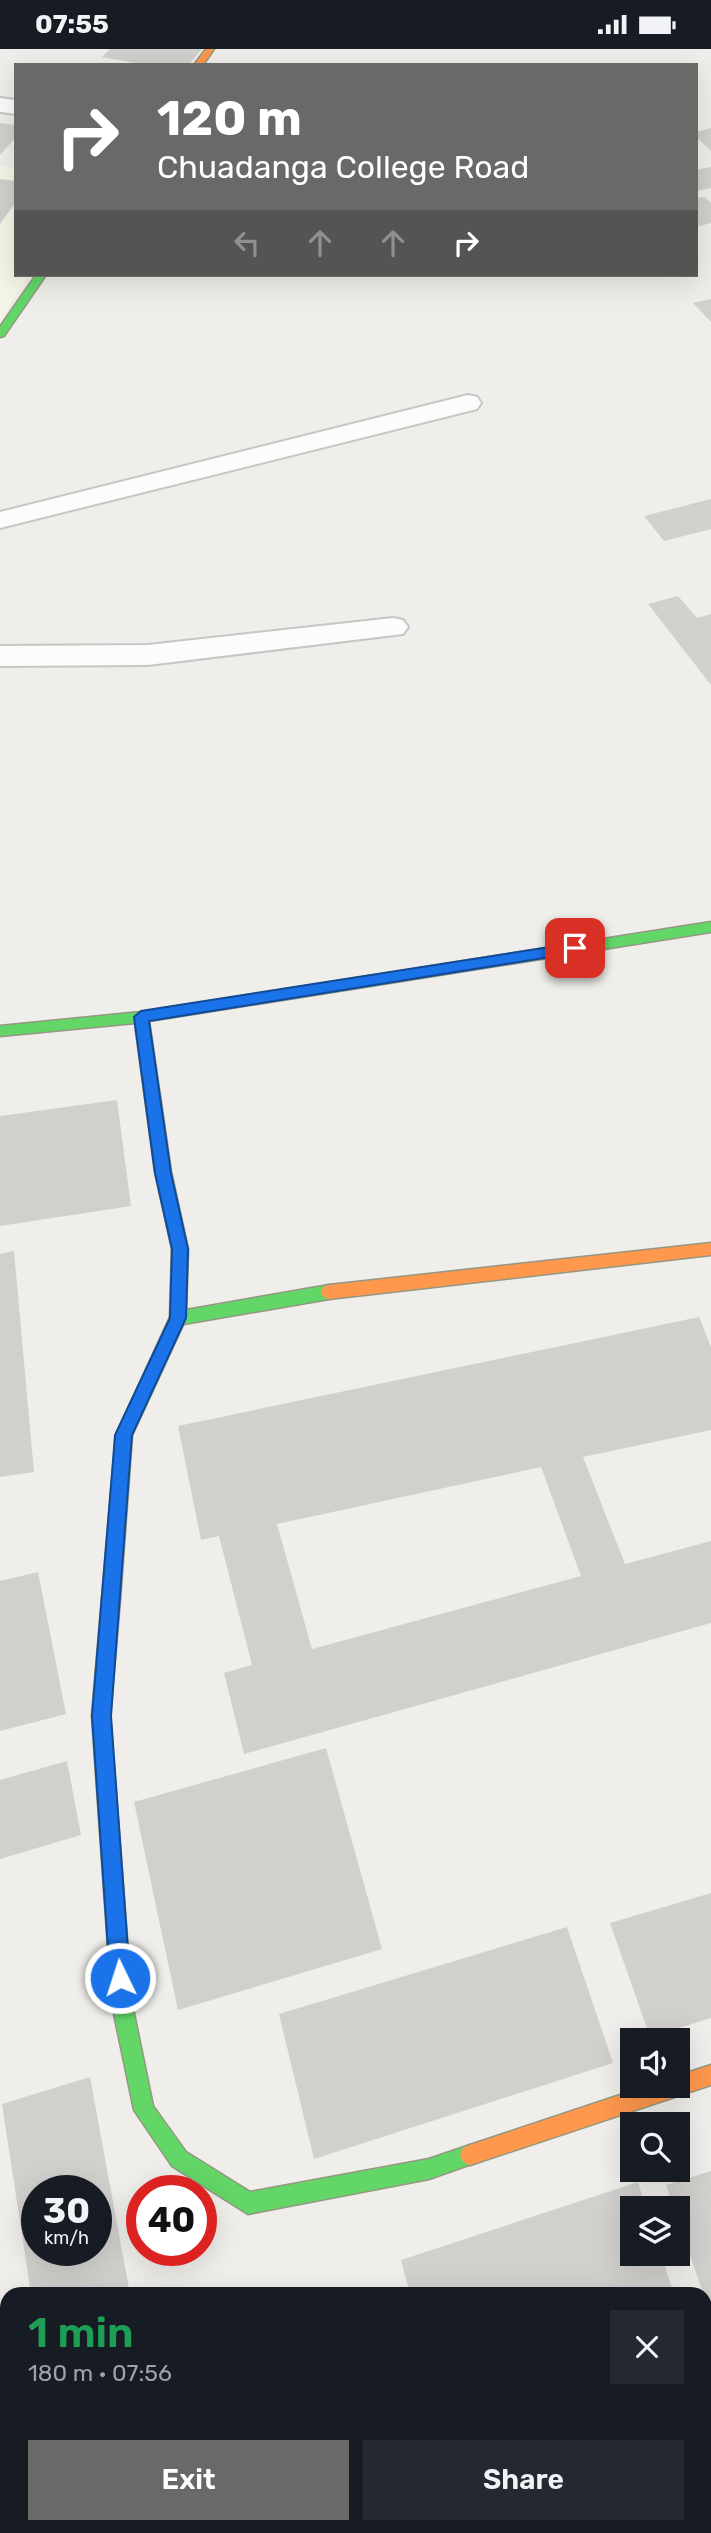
<!DOCTYPE html>
<meta charset="utf-8">
<style>
:root{--surface:#171b24;--page:#242831;--text:#f1f3f6;--muted:#9ea1a6;--accent:#696967}
body{margin:0;font-family:Rubik,sans-serif;background:var(--page);color:var(--text);height:100vh;display:flex;flex-direction:column;font-size:26px;white-space:nowrap}
*{box-sizing:border-box;margin:0}
p{font-size:23px;color:var(--muted)}
.icon{flex:none;width:38px;height:38px;fill:none;stroke:currentColor;stroke-width:2;stroke-linecap:round;stroke-linejoin:round}
.map{position:relative;flex:1;overflow:hidden}
.details{position:absolute;left:0px;top:2238px;width:712px;height:247px;display:flex;flex-direction:column;background:var(--surface);border-radius:21px 21px 0 0;box-shadow:0 7px 28px #0002}
.details>*{flex:none}
.banner{position:absolute;left:14px;top:14px;width:684px;height:214px;border-radius:0px;box-shadow:0 7px 28px #0002;background:#696967;color:#fff;overflow:hidden}
.buttons{position:absolute;left:620px;top:1979px;display:grid;gap:14px}
.buttons a{display:grid;place-items:center;width:70px;height:70px;border-radius:0px;background:var(--surface);box-shadow:0 7px 28px #0002;font-size:35px}
.speed{position:absolute;left:21px;top:2126px;display:flex;gap:14px;font-size:35px;font-weight:700;text-align:center}
.speed>*{display:grid;place-content:center;width:91px;height:91px;border-radius:50%;background:var(--surface);box-shadow:0 7px 28px #0002;line-height:1}
.speed small{font-size:18px;font-weight:400}
.speed .limit{border:10px solid #d22;background:#fff;color:#111}
.pin{position:absolute;display:grid;place-items:center;width:60px;height:60px;color:#fff;margin:-30px;border-radius:14px;box-shadow:0 4px 10px #0006}
.me{position:absolute;width:77px;margin:-38px;rotate:356deg;stroke-linejoin:round;filter:drop-shadow(0 0 5px #0008)}
.turn{display:flex;align-items:center;gap:24px;height:147px;padding:0 28px;font-size:32px}
.turn .icon{width:91px;height:91px;stroke-width:2.5}
.turn b{display:block;font-size:49px;line-height:60px}
.lanes{display:flex;align-items:center;height:66px;padding:0 28px;background:#0003;justify-content:center;gap:35px;direction:ltr}
.lanes .off{opacity:.35}
.round{display:grid;place-items:center;flex:none;width:74px;height:74px;border-radius:0px;background:var(--page)}
.headline{display:flex;align-items:center;justify-content:space-between;height:119px;padding:0 28px}
h1{font-size:42px;font-weight:600;line-height:52px;color:#1e9e55}
.action{display:flex;gap:14px;margin-top:auto;padding:14px 28px}
.action a{flex:1;height:80px;border-radius:0px;background:var(--accent);color:#fff;font-size:28px;font-weight:600;line-height:80px;text-align:center}
.action a+a{background:var(--page);color:var(--text)}
.status{display:flex;justify-content:space-between;align-items:center;height:49px;padding:0 35px;background:var(--surface);direction:ltr}
.status svg{height:19px;fill:currentColor}
.map>svg:first-child{display:block}
.education{fill:#f5f6e7}
.building{fill:#d2d0cd;fill-rule:evenodd}
.lines{fill:none;stroke-linecap:round;stroke-linejoin:round}
.street-casing{stroke:#c6c6c4;stroke-width:4}
.fast-casing{stroke:#949882;stroke-width:3}
.slow-casing{stroke:#949882;stroke-width:3}
.jam-casing{stroke:#949882;stroke-width:3}
.street{fill:#fdfcfc;fill-rule:evenodd}
.fast{fill:#63d668;fill-rule:evenodd}
.slow{fill:#ff974d;fill-rule:evenodd}
.jam{fill:#b3261e;fill-rule:evenodd}
.route{fill:#1a73e8;stroke:#114b97;stroke-width:2}
</style>
<div class="status"><b>07:55</b><svg viewBox="0 0 49 12"><path d="M0 12V9h3v3zM5 12V6h3v6zM10 12V3h3v9zM15 12V0h3v12zM26 1h20v11H26zM47 4h2v5h-2z"/></svg></div>
<div class="map">
<svg width="711" height="2484" viewBox="0 0 711 2484">
<rect width="100%" height="100%" fill="#efeeea"/>
<!-- education -->
<path class="education" d="M0 117 16 119V226H30L0 271Z"/>
<!-- building -->
<path class="building" d="M110 0H202L188 16H147L102 8Z
M0 74 16 76V88L0 106Z
M711 79V102L696 88V83Z
M711 118V139L697 142 696 121Z
M0 130 16 132V153L0 175Z
M704 148 711 154V174L696 178V149Z
M711 250V273L693 254Z
M711 450V480L664 492 644 467Z
M678 547 697 569 711 565V636L648 555Z
M117 1051 131 1157 0 1177V1067Z
M14 1202 34 1423 0 1428V1205Z
M699 1268 711 1298V1381L583 1408 625 1515 711 1492V1574L244 1705 224 1624 252 1616 219 1487 201 1491 178 1377ZM541 1418 581 1527 312 1600 277 1475Z
M38 1523 66 1665 0 1682V1532Z
M326 1699 382 1900 178 1961 134 1753Z
M67 1712 81 1786 0 1810V1731Z
M711 1844V1969L650 1988 610 1874Z
M567 1878 613 2014 314 2110 279 1965Z
M90 2028 130 2245H31L2 2055ZM37 2142H96V2202H37Z
M711 2122V2267L677 2169V2160H674L666 2136Z
M638 2133 646 2160H632V2205H661L674 2245H410L401 2211Z
M423 2478H541L543 2484H424Z"/>
<g class="lines">
<defs>
<path id="street" d="M0 49 16 51V65L0 63Z
M468 346 477 348 481 354 477 360 0 479V463Z
M393 569 403 571 408 578 403 585 148 616 0 617V597L148 596Z"/>
<path id="fast" d="M36 226H46L4 287 0 288V278Z
M711 873V883L149 972 171 1123 188 1200 186 1261 329 1236 335 1238 337 1243 335 1248 329 1250 178 1276 172 1274 170 1269 172 1200 155 1123 135 974 0 987V977L141 963Z
M111 1542 117 1544 120 1550 110 1667 132 1955 153 2057 186 2103 250 2143 429 2110 470 2096 477 2099 480 2106 477 2113 429 2130 248 2165 172 2117 134 2061 112 1955 92 1667 102 1550 105 1544Z"/>
<path id="slow" d="M206 0H214L203 16H194Z
M711 1194V1206L329 1250 323 1248 321 1243 323 1238 329 1236Z
M711 2016V2036L470 2116 463 2113 460 2106 463 2099 470 2096 647 2037H677V2027Z"/>
<path id="jam" d="M178 1262 184 1264 186 1269 132 1386 120 1550 117 1556 111 1558 105 1556 102 1550 116 1386 172 1264Z"/>
</defs>
<!-- street casing -->
<use href="#street" class="street-casing"/>
<!-- fast casing -->
<use href="#fast" class="fast-casing"/>
<!-- slow casing -->
<use href="#slow" class="slow-casing"/>
<!-- jam casing -->
<use href="#jam" class="jam-casing"/>
<!-- street -->
<use href="#street" class="street"/>
<!-- fast -->
<use href="#fast" class="fast"/>
<!-- slow -->
<use href="#slow" class="slow"/>
<!-- jam -->
<use href="#jam" class="jam"/>
</g>
<!-- route -->
<path class="route" d="M575 894 582 899 575 904 149 972 171 1124 188 1200 186 1269 132 1386 130 1412 111 1667 130 1929 127 1936 120 1939 113 1936 110 1929 92 1667 113 1412 115 1386 170 1269 172 1200 155 1124 134 968 141 962Z"/>
</svg>
<div class="buttons">
<a><svg class="icon" aria-label="sound" viewBox="0 0 24 24"><path d="M4 9h4l5-4v14l-5-4H4zM17 9q2 3 0 6"/></svg></a>
<a><svg class="icon" aria-label="search" viewBox="0 0 24 24"><circle cx="10" cy="10" r="6"/><path d="M15 15l6 6"/></svg></a>
<a><svg class="icon" aria-label="layers" viewBox="0 0 24 24"><path d="M12 4l9 5-9 5-9-5zM3 14l9 5 9-5"/></svg></a>
</div>
<div class="speed"><div>30<small>km/h</small></div><div class="limit">40</div></div>
<div class="pin" style="left:575px;top:899px;background:#d93025"><svg class="icon" aria-label="arrive" viewBox="0 0 24 24"><path d="M6 21V4h12l-3 4 3 4H6"/></svg></div>
<svg class="me" style="left:120px;top:1929px" viewBox="-20 -20 40 40"><circle r="17" fill="#1a73e8" stroke="#fff" stroke-width="3"/><path d="M0-11L8 9 0 5-8 9z" fill="#fff"/></svg>
<div class="banner">
<div class="turn"><svg class="icon" aria-label="right" viewBox="0 0 24 24"><path d="M7 20v-9h11M14 6l5 5-5 5"/></svg><div><b>120 m</b>Chuadanga College Road</div></div>
<div class="lanes"><svg class="icon off" aria-label="left" viewBox="0 0 24 24"><path d="M17 20v-9H6M10 6l-5 5 5 5"/></svg><svg class="icon off" aria-label="ahead" viewBox="0 0 24 24"><path d="M12 20V5M6 11l6-6 6 6"/></svg><svg class="icon off" aria-label="ahead" viewBox="0 0 24 24"><path d="M12 20V5M6 11l6-6 6 6"/></svg><svg class="icon" aria-label="right" viewBox="0 0 24 24"><path d="M7 20v-9h11M14 6l5 5-5 5"/></svg></div>
</div>
<section class="details">
<div class="headline"><div><h1>1 min</h1><p>180 m · 07:56</p></div><a class="round"><svg class="icon" aria-label="close" viewBox="0 0 24 24"><path d="M6 6l12 12M18 6L6 18"/></svg></a></div>
<div class="action"><a>Exit</a><a>Share</a></div>
</section>
</div>
